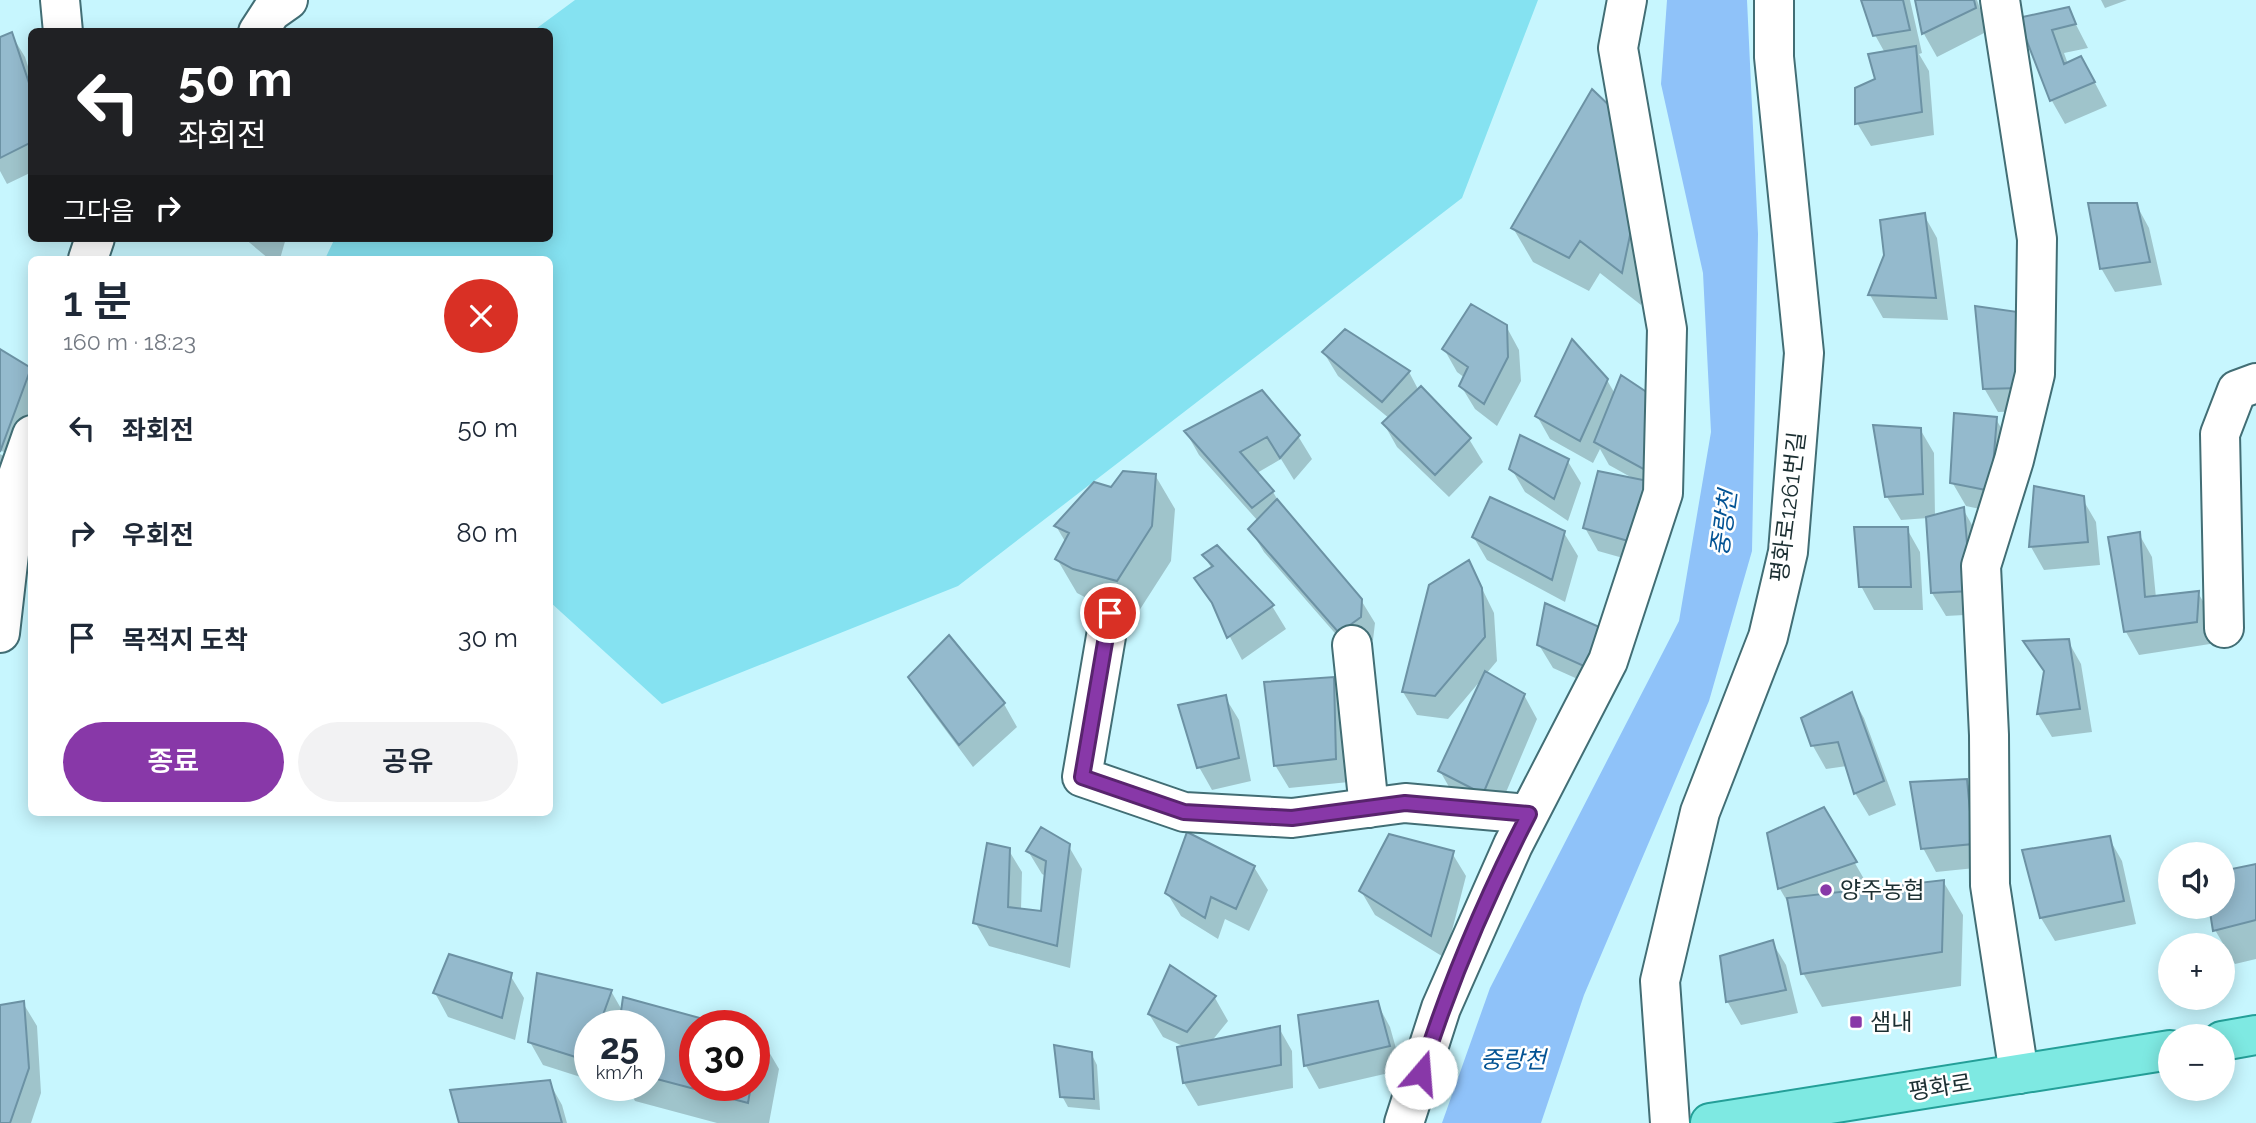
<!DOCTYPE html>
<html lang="ko">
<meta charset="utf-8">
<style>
:root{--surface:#fff;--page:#f2f2f3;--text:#1f2937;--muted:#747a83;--accent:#8838a8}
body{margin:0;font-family:Raleway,"Noto Sans KR",sans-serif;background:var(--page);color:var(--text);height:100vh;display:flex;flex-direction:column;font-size:26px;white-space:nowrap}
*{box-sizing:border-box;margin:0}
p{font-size:23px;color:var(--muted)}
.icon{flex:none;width:38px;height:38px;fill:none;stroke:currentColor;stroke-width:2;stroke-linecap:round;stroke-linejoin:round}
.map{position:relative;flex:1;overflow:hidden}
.side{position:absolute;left:28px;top:256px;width:525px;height:560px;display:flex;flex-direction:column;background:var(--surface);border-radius:10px;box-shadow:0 4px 18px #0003}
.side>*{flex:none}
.guide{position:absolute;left:28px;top:28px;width:525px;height:214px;border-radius:10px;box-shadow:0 4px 18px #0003;background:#202124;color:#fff;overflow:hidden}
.tools{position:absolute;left:2158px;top:842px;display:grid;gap:14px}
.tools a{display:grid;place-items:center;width:77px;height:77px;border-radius:50%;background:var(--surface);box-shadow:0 4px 18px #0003;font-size:35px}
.speed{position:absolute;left:574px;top:1010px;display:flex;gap:14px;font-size:35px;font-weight:700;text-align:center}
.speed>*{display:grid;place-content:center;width:91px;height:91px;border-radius:50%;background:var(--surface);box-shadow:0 4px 18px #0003;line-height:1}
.speed small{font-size:18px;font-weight:400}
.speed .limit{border:10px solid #d22;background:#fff;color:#111}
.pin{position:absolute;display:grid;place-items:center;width:60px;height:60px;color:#fff;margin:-30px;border:4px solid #fff;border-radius:50%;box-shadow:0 2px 7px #0007}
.me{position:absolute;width:77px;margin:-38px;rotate:18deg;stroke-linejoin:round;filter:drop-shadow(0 0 5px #0008)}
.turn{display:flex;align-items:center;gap:24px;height:147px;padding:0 35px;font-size:32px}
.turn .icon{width:91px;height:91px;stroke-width:2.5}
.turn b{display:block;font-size:49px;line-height:60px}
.then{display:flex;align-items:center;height:66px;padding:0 35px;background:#0003;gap:14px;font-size:26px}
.round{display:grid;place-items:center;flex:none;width:74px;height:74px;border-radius:37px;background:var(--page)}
.summary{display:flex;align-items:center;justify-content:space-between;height:119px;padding:0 35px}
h1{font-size:42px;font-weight:600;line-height:52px}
.action{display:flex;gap:14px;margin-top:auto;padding:14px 35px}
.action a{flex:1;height:80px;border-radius:42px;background:var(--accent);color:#fff;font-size:28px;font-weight:600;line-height:80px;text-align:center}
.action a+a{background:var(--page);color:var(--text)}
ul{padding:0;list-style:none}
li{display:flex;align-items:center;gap:21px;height:105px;padding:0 35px}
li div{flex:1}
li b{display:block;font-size:26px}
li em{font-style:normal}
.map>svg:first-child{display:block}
.green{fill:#85e2f1}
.water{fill:#8fc2f9}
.shadow{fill:#0003}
.building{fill:#94bacd;stroke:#6c92a4;stroke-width:2}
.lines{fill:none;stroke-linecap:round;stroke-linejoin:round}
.minor-casing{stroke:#426e75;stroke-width:42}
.major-casing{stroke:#249f98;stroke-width:42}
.minor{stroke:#fff;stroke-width:38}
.major{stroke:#7ee9e2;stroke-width:38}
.route-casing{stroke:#58246d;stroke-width:18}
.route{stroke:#8838a8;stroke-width:12}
.poi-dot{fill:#8838a8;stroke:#fff;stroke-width:2.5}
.labels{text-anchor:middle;stroke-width:5;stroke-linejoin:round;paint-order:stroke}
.street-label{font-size:23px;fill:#1c2f32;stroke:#fff}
.poi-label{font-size:23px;fill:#1c2f32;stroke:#fff;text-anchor:start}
.water-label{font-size:24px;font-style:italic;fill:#035394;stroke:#fff}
</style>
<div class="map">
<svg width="2256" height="1123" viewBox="0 0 2256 1123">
<rect width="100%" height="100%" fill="#c7f6fe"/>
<!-- green -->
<path class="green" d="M575 0H1538L1462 198 958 586 662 704 550 602V259H325L335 238H550V32L533 31Z"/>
<!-- water -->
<path class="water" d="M1667 0H1747L1758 234 1752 551 1709 701 1584 995 1541 1123H1442L1490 988 1679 621 1711 432 1703 273 1661 84Z"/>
<!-- shadow -->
<path class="shadow" d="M1863 0H1910L1922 53 1919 54 1929 71 1934 135 1871 146 1857 123 1877 80 1885 53 1875 35Z
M1917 0H1977L1988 31 1937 57 1924 34Z
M2101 0H2127L2105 8Z
M2068 9 2088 48 2064 53 2068 64 2094 81 2107 106 2065 124 2052 101 2020 19Z
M11 34 25 57 32 79V172L7 184 0 171V39Z
M1592 92 1650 261 1641 305 1600 273 1589 291 1533 262 1513 228Z
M2136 204 2149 228 2162 285 2115 292 2101 268Z
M1924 215 1937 238 1948 320 1883 318 1870 295Z
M244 238H286L280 259H269Z
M1977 308 2034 411 1998 412 1984 388Z
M1506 326 1519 350 1521 381 1497 426 1475 409 1461 386 1465 378 1457 372 1444 349Z
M1345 331 1409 372 1419 391 1469 439 1483 462 1449 497 1397 447 1384 424 1390 419 1338 376 1324 353Z
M0 351 29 369 32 373V452L0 472V454L7 458 9 455 0 450Z
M1607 380 1615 394 1655 400 1648 565 1598 551 1585 528 1636 480 1609 465 1600 449 1593 463 1550 439 1537 416Z
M1996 419 2009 442 2003 514 1966 506 1952 482Z
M1920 429 1934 453 1935 516 1963 509 1976 532 1983 614 1946 616 1932 593 1928 518 1901 520 1887 497Z
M1186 432 1298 436 1312 459 1294 480 1281 459 1257 473 1273 492 1282 507 1361 600 1375 623 1373 640 1354 655 1264 552 1250 529 1258 521 1199 455Z
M1567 460 1581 483 1568 521 1525 492 1511 468Z
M1155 475 1175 509 1171 561 1137 614 1094 602 1077 593 1057 559 1066 543 1056 526 1112 489Z
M2035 488 2082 498 2096 522 2100 565 2044 570 2031 547Z
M1907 529 1920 552 1923 610H1874L1861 586Z
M1564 533 1578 556 1565 602 1487 560 1473 536Z
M2139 534 2152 557 2156 598 2198 593 2212 616 2210 644 2139 655 2126 632 2110 539Z
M1204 556 1272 606 1286 629 1242 660 1218 614 1196 578 1212 569Z
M1469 562 1494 613 1497 661 1486 674 1524 695 1537 719 1496 816 1453 794 1440 771 1481 680 1448 719 1417 715 1403 692Z
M1547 605 1600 689 1553 668 1539 645Z
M2068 641 2081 664 2092 732 2052 737 2038 714 2046 674 2026 643Z
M910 677 1004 704 1017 727 973 767 924 701Z
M1333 679 1346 702 1349 782 1289 788 1275 765Z
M1851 695 1864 718 1896 805 1869 816 1855 793 1847 766 1826 769 1813 746Z
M1225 697 1239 720 1251 781 1212 790 1199 767Z
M1966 781 1980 805 1985 867 1936 872 1923 848Z
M1824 809 1868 886 1855 890 1943 881 1963 915 1961 986 1822 1007 1803 973 1791 908 1780 889 1769 834Z
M2109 838 2122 861 2136 924 2055 941 2041 918 2025 852Z
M1068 845 1082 869 1070 968 989 946 975 922 1008 849 1022 872 1021 910 1042 913 1046 876 1042 874 1028 851Z
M1452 853 1466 876 1445 958 1375 915 1361 891Z
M2256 866V959L2235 964 2215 930 2222 906Z
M1254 867 1268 890 1249 931 1225 919 1218 939 1181 916 1167 893Z
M1772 942 1786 965 1798 1013 1741 1025 1727 1001Z
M1170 967 1215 998 1228 1021 1211 1042 1279 1028 1292 1051 1293 1088 1198 1106 1184 1083 1179 1049 1185 1047 1163 1037 1149 1014Z
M510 975 524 998 515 1040 448 1017 435 993Z
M611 991 623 1012 695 1026V1085H754V1034L759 1035 779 1069 769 1123H717L635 1101 626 1085H649V1026H590V1080L543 1065 530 1042Z
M23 1003 37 1026 41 1093 31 1123H0V1007Z
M1377 1003 1390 1027 1402 1070 1319 1089 1306 1066 1300 1016Z
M1091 1053 1097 1065 1100 1110 1068 1107 1062 1096Z
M549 1082 562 1105 567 1123H461Z"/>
<!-- building -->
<path class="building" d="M1861 0H1903L1910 30 1873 36Z
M1915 0H1974L1976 8 1922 34Z
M2069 7 2076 24 2052 30 2064 64 2081 56 2095 82 2050 101 2018 18Z
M12 32 32 92V142L0 158V37Z
M1916 46 1922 112 1855 124V88L1875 79 1868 54Z
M1592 89 1615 111 1632 226 1622 273 1580 241 1569 258 1511 228Z
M2088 203H2137L2150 262 2100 269Z
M1925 213 1936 298 1868 295 1884 255 1880 220Z
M1471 304 1507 325 1508 357 1484 404 1459 386 1468 367 1442 349Z
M1975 306 2018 312 2021 388 1983 389Z
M1345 329 1410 371 1382 402 1322 352Z
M1572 339 1608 379 1580 441 1535 416Z
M0 349 31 368 0 452Z
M1621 375 1657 399 1647 471 1594 442Z
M1421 386 1471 438 1435 475 1382 423Z
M1262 390 1300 435 1280 458 1267 437 1240 452 1274 491 1252 508 1184 431Z
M1954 413 1997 417 1991 491 1950 483Z
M1873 425 1921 428 1923 494 1885 497Z
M1520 435 1569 459 1554 499 1509 469Z
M1123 471 1156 474 1152 526 1117 581 1073 569 1055 559 1069 533 1054 526 1094 482 1111 487Z
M1598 471 1648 481 1635 543 1583 528Z
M2034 486 2084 496 2088 542 2029 547Z
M1490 497 1565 531 1552 580 1472 537Z
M1277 499 1362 599 1361 617 1339 633 1248 529Z
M1964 507 1971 591 1931 593 1926 517Z
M1854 527H1908L1911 587H1859Z
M2140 532 2145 597 2199 591 2197 622 2124 632 2108 537Z
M1217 545 1274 605 1227 638 1212 603 1194 578 1213 566 1202 555Z
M1469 560 1482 588 1485 637 1435 696 1402 692 1429 585Z
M1545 603 1606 630 1586 667 1537 645Z
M949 635 1005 703 959 745 908 677Z
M2069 639 2080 709 2037 714 2044 671 2023 641Z
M1485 671 1525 694 1483 794 1438 771Z
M1334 677 1336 759 1274 766 1264 682Z
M1852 692 1884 781 1854 794 1838 742 1811 746 1801 718Z
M1226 695 1239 758 1197 768 1178 705Z
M1967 779 1973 844 1921 849 1910 782Z
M1824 807 1857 862 1778 889 1767 833Z
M1041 827 1070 844 1057 946 973 923 987 843 1010 848 1008 907 1041 911 1046 861 1026 851Z
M1187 832 1255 866 1236 909 1211 897 1205 918 1165 893Z
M1389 834 1454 851 1431 936 1359 891Z
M2110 836 2124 901 2040 918 2022 850Z
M2256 864V920L2213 931 2209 906H2222V871Z
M1944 880 1942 952 1801 974 1787 898Z
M1773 940 1786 990 1726 1002 1720 956Z
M449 954 512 973 502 1018 433 993Z
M1170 965 1216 996 1187 1032 1148 1014Z
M537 973 612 990 599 1026H590V1048L585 1060 528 1042Z
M623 997 729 1026H695V1085H751L748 1103 649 1077V1026H619Z
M24 1001 29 1068 10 1123H0V1005Z
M1378 1001 1390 1046 1304 1066 1298 1015Z
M1280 1026 1281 1065 1183 1083 1177 1047Z
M754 1032 760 1034 754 1068Z
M1054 1045 1092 1052 1094 1099 1060 1097Z
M550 1080 562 1123H459L450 1090Z"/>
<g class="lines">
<defs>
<path id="minor" d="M60 0 63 32
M2000 0 2037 239 2035 374 2014 460 1981 566 1989 735 1990 885 2019 1074
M258 32 271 12 288 0
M88 259 95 238
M1110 613 1082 777 1184 812 1292 818 1405 803 1529 814
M2224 628 2220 434 2237 390 2256 383
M0 633 18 475 32 435
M1352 645 1369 808
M1404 1123 1441 1008 1513 845 1608 661 1663 493 1667 329 1618 48 1627 0
M1670 1123 1660 981 1700 812 1768 637 1788 552 1804 353 1774 57V0"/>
<path id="major" d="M2222 1041 2256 1035
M1710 1123 2170 1050"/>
</defs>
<!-- minor casing -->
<use href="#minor" class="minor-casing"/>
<!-- major casing -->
<use href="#major" class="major-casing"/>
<!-- minor -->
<use href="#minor" class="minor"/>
<!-- major -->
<use href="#major" class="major"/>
</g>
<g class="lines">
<defs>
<path id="route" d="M1110 613 1082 777 1184 812 1292 818 1405 803 1529 814C1486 897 1449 984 1421 1073"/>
</defs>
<!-- route casing -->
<use href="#route" class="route-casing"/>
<!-- route -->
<use href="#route" class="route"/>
</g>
<!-- markers -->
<g class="poi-dot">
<circle cx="1826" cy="890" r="7"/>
<rect x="1849" y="1015" width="14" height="14" rx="3.5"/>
</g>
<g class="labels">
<!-- street labels -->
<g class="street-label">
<text transform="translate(1788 507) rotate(-83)" y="8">평화로1261번길</text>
<text transform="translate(1940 1087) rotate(-9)" y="8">평화로</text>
</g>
<!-- poi labels -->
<g class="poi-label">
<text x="1840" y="898">양주농협</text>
<text x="1870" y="1030">샘내</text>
</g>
<!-- water labels -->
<g class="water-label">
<text transform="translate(1724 523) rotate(-82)" y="8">중랑천</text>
<text x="1513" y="1068">중랑천</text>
</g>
</g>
</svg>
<div class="tools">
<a><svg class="icon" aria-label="sound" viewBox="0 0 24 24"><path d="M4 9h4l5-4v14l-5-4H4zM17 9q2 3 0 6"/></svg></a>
<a>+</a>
<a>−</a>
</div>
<div class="speed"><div>25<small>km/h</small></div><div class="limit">30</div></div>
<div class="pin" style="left:1110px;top:613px;background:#d93025"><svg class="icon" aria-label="arrive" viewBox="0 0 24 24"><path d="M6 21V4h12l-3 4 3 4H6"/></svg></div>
<svg class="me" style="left:1421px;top:1073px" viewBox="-20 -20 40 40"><circle r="19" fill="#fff"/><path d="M0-13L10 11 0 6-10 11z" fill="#8838a8"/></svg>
<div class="guide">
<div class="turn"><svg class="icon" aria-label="left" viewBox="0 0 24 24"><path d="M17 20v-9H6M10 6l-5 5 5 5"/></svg><div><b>50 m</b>좌회전</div></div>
<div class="then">그다음<svg class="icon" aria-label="right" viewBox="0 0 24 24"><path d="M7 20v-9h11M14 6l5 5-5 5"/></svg></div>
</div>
<section class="side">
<div class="summary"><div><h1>1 분</h1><p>160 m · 18:23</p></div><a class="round" style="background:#d93025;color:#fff"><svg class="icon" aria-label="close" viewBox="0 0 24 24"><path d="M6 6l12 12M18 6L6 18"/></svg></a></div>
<ul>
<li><svg class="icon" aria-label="left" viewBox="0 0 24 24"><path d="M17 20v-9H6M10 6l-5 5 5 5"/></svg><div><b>좌회전</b></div><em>50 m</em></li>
<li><svg class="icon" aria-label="right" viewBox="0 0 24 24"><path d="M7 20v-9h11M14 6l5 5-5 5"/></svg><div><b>우회전</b></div><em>80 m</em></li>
<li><svg class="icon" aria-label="arrive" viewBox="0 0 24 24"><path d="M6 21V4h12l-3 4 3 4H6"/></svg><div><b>목적지 도착</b></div><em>30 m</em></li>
</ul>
<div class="action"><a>종료</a><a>공유</a></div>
</section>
</div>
